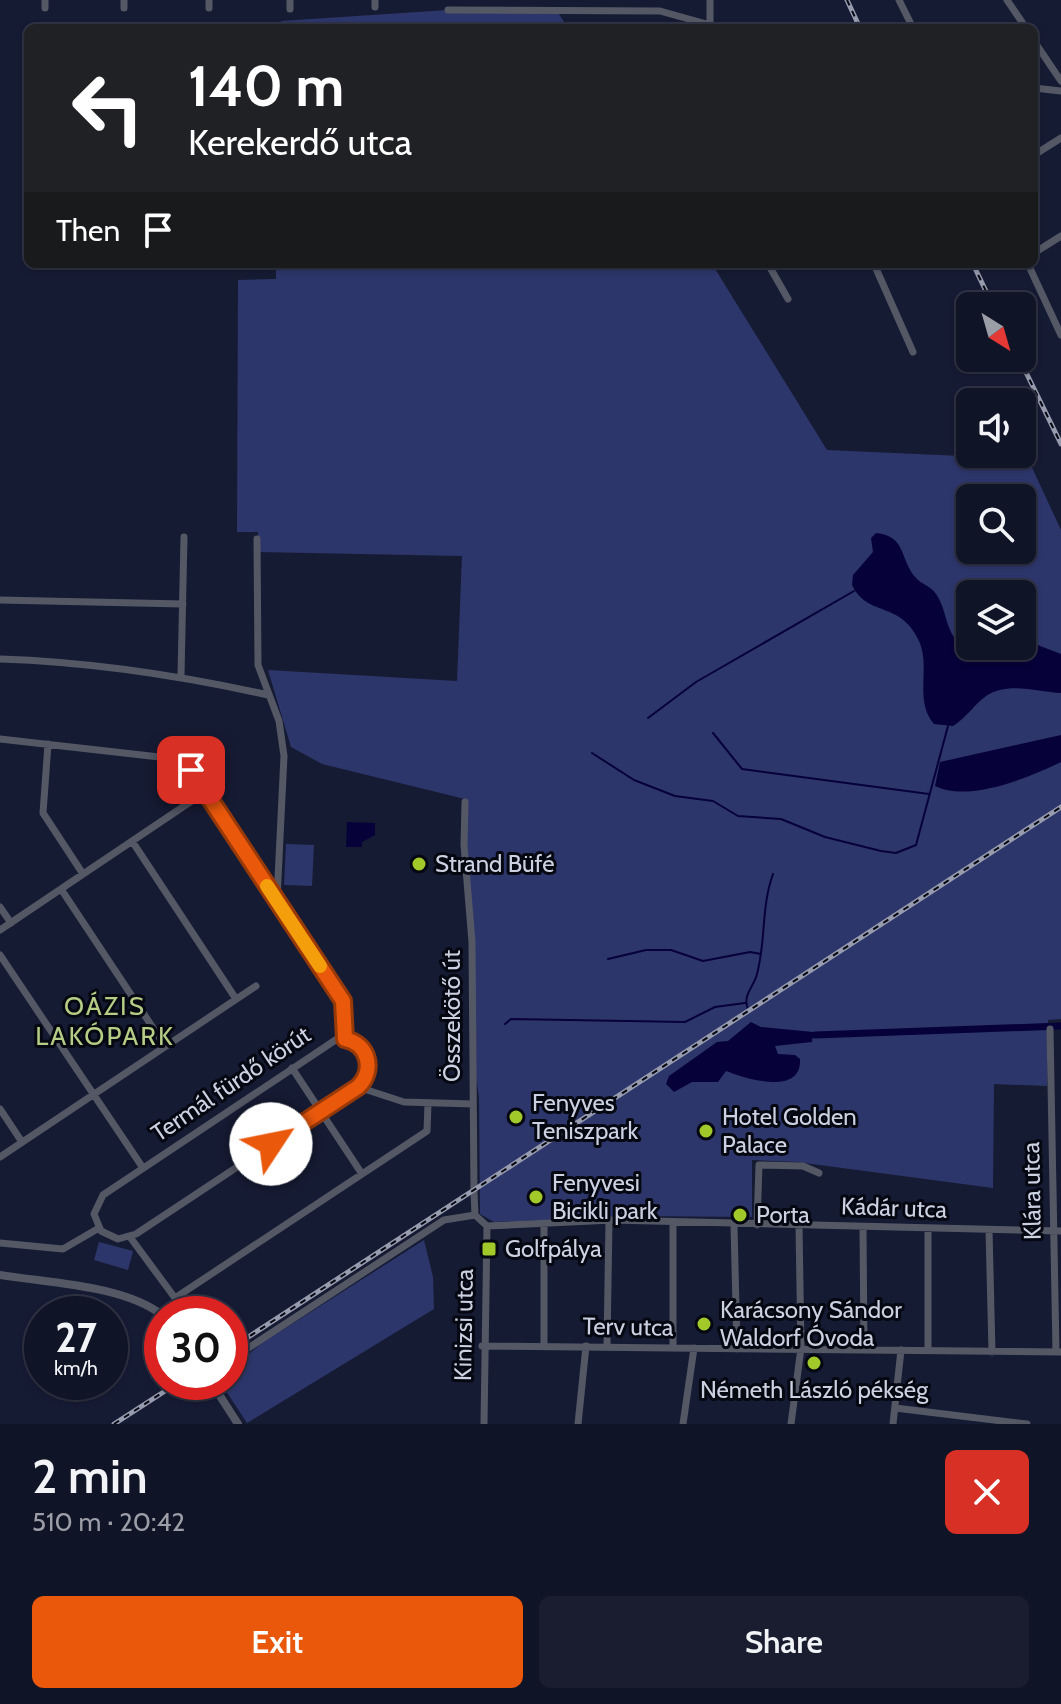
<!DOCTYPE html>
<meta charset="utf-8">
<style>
:root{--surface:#101427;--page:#191d2f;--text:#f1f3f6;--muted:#9c9ea7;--line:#303344;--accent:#ea580c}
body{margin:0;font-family:Cabin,sans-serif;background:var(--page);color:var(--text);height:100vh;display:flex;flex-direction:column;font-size:30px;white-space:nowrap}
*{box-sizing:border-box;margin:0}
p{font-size:26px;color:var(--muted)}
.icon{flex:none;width:44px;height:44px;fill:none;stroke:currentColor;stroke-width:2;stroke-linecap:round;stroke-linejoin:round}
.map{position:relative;height:1424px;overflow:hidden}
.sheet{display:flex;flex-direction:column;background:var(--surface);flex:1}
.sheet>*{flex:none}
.top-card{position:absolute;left:24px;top:24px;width:1014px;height:244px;border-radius:12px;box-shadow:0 2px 6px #0004,0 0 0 2px var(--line);background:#202124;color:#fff;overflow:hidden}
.needle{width:52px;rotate:143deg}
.controls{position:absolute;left:956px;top:292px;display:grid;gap:16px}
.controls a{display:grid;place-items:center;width:80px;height:80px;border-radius:12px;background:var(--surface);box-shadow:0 2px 6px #0004,0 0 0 2px var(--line);font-size:40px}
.speed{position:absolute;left:24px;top:1296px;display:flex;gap:16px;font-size:40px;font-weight:700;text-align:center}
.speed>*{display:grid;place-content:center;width:104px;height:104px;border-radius:50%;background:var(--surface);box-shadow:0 2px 6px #0004,0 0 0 2px var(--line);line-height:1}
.speed small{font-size:20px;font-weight:400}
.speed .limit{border:12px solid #d22;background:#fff;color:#111}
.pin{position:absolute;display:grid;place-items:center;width:68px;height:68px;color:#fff;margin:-34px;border-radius:16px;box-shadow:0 4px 12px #0006}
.me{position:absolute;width:88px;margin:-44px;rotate:56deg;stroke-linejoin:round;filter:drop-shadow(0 0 6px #0008)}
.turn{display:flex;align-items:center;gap:28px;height:168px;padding:0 32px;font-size:36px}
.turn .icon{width:104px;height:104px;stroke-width:2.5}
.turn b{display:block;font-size:56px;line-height:68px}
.then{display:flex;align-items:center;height:76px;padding:0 32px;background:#0003;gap:16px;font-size:30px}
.round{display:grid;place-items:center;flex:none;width:84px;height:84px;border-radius:12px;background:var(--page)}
.overview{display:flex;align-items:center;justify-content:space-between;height:136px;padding:0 32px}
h1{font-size:48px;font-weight:600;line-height:60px}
.primary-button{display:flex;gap:16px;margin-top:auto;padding:16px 32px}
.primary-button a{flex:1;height:92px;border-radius:12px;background:var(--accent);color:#fff;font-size:32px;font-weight:600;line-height:92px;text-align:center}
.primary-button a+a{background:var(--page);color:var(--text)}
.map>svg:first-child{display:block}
.green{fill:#2d366a;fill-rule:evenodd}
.water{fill:#070139}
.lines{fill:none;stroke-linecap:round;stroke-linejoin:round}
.stream{stroke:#070139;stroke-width:2}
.canal{stroke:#070139;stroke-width:7}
.minor{stroke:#545865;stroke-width:7}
.tertiary{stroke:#545865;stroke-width:8}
.rail-casing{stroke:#969bae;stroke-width:5}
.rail{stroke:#050711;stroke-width:2;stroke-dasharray:6;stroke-linecap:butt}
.route-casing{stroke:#983908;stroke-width:20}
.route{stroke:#ea580c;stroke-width:14}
.slow{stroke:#f59e0b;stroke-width:14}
.poi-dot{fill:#a1c92a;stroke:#050711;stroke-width:3}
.labels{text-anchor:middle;stroke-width:6;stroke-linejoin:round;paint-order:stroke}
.poi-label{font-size:24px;fill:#ccd1e2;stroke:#050711;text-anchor:start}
.street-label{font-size:24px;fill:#ccd1e2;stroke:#050711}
.neighbourhood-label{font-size:26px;letter-spacing:2px;fill:#b5cd84;stroke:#050711}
</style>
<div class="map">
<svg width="1061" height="1424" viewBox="0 0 1061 1424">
<rect width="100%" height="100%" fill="#161b34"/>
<!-- green -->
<path class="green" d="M448 10 557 11 568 28H281V21Z
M276 264H712L827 450 1028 459 1061 530V1019L1048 1020 1047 1086 994 1084 993 1188 797 1162 752 1160V1217L634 1216 494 1222 480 1214 479 1097 472 1050 465 799 322 764 291 747 268 670 457 681 462 556 258 552V532H237L238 280 276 279ZM970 498H1022V550H970ZM970 594H1022V646H970Z
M286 844 314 845 312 886 284 885Z
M424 1240 433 1277 434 1309 247 1423 220 1382H230L231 1369 262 1343Z
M99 1242 133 1251 128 1270 94 1260Z"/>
<!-- water -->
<path class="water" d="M876 533C907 536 899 559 916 578 921 584 931 586 936 594 946 608 945 627 957 641L970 642V646H1022V639L1061 654V693C1038 692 1008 681 986 696 974 705 966 718 953 726L934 724C913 700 932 666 918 639 900 601 867 617 852 585L853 575 873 552 871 538Z
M1061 735V762C1030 777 969 803 935 786L940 762Z
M347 822 375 823V835L362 842V847H346Z
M751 1022 761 1027 813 1032 812 1042 775 1046 778 1054 795 1055 800 1059C802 1096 746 1079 726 1071L718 1082H692L674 1092 666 1084 669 1076 717 1042 728 1041Z"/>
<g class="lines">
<!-- stream -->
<path class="stream" d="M648 718 696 682 854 591
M713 733 742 769 929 794
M592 753 634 780 675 796 713 801 738 816 781 819 825 837 881 851 896 853 916 845 948 726
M608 959 646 950H671L703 961 750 952 761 954
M748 1009C742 995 754 987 757 974 766 941 761 907 773 874
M505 1024 511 1019 685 1022 715 1007 745 1003"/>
<!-- canal -->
<path class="canal" d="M815 1035 1061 1026"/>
<!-- minor -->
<path class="minor" d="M375 0V7
M710 0V26
M899 0 913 28
M1007 0 1026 28
M45 8V0
M124 8V0
M209 8V0
M290 9V0
M448 10 660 11 721 28
M1034 41 1061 81
M1034 88 1061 91
M1034 155 1061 138
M1034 253 1061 236
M768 264 788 299
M874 264 913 352
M1028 264 1061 335
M257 539 258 665 279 721 284 756 277 899
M0 600 183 604
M0 659C92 662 178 675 268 695
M181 675 184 537
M0 739 177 759 184 763 343 1001 345 1039
M48 744 43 813 83 874
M465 802 464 845 472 942 474 1192 475 1215 487 1226
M132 841 236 999
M61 889 165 1046
M0 907 11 923
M0 930 205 792
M0 955 143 1168
M1050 1029 1056 1352
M337 1039 352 1040 365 1053 367 1073 358 1087 136 1234 118 1239 101 1231 94 1214 103 1195Z
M292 1068 362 1174
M358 1087 404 1102 473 1104
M0 1109 22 1142
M0 1157 256 986
M673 1223V1348
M544 1224V1346
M734 1225 737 1349
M757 1225 759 1165 803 1166 819 1173
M487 1226 612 1220 1061 1231
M863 1227 864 1350
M928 1230V1349
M989 1230 992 1352
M130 1237 175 1298 427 1131 428 1104
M0 1243 63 1249 99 1228
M482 1346 1061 1352
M607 1346 609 1220
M230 1360 444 1220 475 1215
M895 1408 1027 1424
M484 1424 487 1226
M578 1424 586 1346
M683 1424 694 1348
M791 1424 801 1348 799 1226
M893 1424 901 1350"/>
<!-- tertiary -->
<path class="tertiary" d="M0 1275C48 1283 123 1285 162 1315
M211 1382 238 1424"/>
<defs>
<path id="rail" d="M847 0 860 28
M973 264 993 306
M1019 358 1061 444
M230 1349 1061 807
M114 1424 179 1382"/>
</defs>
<!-- rail casing -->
<use href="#rail" class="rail-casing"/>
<!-- rail -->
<use href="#rail" class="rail"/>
</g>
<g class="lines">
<defs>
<path id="route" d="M191 770 343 1001 345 1039C369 1044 375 1071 358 1087L271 1144"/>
</defs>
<!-- route casing -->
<use href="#route" class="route-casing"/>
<!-- route -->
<use href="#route" class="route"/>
<!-- slow -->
<path class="slow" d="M267 886 320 966"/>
</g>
<!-- markers -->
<g class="poi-dot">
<circle cx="419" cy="864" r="8"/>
<circle cx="516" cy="1117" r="8"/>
<circle cx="706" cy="1131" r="8"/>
<circle cx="536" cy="1197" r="8"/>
<circle cx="740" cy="1215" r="8"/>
<rect x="481" y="1241" width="16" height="16" rx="4"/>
<circle cx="704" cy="1324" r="8"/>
<circle cx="814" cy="1363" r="8"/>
</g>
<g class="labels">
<!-- poi labels -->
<g class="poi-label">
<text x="435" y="872">Strand Büfé</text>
<text x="532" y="1111">Fenyves<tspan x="532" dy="28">Teniszpark</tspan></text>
<text x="722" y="1125">Hotel Golden<tspan x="722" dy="28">Palace</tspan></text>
<text x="552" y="1191">Fenyvesi<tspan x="552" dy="28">Bicikli park</tspan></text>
<text x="756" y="1223">Porta</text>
<text x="505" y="1257">Golfpálya</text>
<text x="720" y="1318">Karácsony Sándor<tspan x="720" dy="28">Waldorf Óvoda</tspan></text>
<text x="814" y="1398" text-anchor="middle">Németh László pékség</text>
</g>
<!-- street labels -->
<g class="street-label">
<text transform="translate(452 1016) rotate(-90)" y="8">Összekötő út</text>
<text transform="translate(231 1084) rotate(-34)" y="8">Termál fürdő körút</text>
<text transform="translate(1032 1191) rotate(-91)" y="8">Klára utca</text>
<text transform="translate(894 1208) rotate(2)" y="8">Kádár utca</text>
<text transform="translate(464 1325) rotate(-89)" y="8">Kinizsi utca</text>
<text transform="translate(628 1327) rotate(1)" y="8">Terv utca</text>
</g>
<!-- neighbourhood labels -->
<g class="neighbourhood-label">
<text x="105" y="1015">OÁZIS<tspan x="105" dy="30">LAKÓPARK</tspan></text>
</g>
</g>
</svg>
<div class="controls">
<a><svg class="needle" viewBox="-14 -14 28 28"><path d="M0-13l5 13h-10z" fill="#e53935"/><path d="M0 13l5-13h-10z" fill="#9c9ea7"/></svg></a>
<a><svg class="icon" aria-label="sound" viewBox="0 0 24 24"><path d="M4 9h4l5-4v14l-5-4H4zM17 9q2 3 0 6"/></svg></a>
<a><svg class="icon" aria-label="search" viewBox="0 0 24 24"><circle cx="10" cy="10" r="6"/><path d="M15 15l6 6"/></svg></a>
<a><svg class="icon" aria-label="layers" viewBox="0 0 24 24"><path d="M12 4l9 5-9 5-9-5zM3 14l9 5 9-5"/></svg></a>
</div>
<div class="speed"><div>27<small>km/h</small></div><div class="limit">30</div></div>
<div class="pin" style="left:191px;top:770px;background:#d93025"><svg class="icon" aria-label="arrive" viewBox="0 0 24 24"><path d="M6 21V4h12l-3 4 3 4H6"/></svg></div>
<svg class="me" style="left:271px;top:1144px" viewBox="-20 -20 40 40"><circle r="19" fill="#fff"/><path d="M0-13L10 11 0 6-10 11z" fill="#ea580c"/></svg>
<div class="top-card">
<div class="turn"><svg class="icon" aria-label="left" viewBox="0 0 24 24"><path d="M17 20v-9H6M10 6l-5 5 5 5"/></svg><div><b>140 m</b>Kerekerdő utca</div></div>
<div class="then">Then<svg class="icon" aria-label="arrive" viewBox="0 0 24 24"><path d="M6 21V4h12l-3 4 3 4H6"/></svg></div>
</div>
</div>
<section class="sheet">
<div class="overview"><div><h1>2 min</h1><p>510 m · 20:42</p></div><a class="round" style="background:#d93025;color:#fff"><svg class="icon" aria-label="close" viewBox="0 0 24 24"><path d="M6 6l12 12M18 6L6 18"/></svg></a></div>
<div class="primary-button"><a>Exit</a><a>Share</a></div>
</section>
